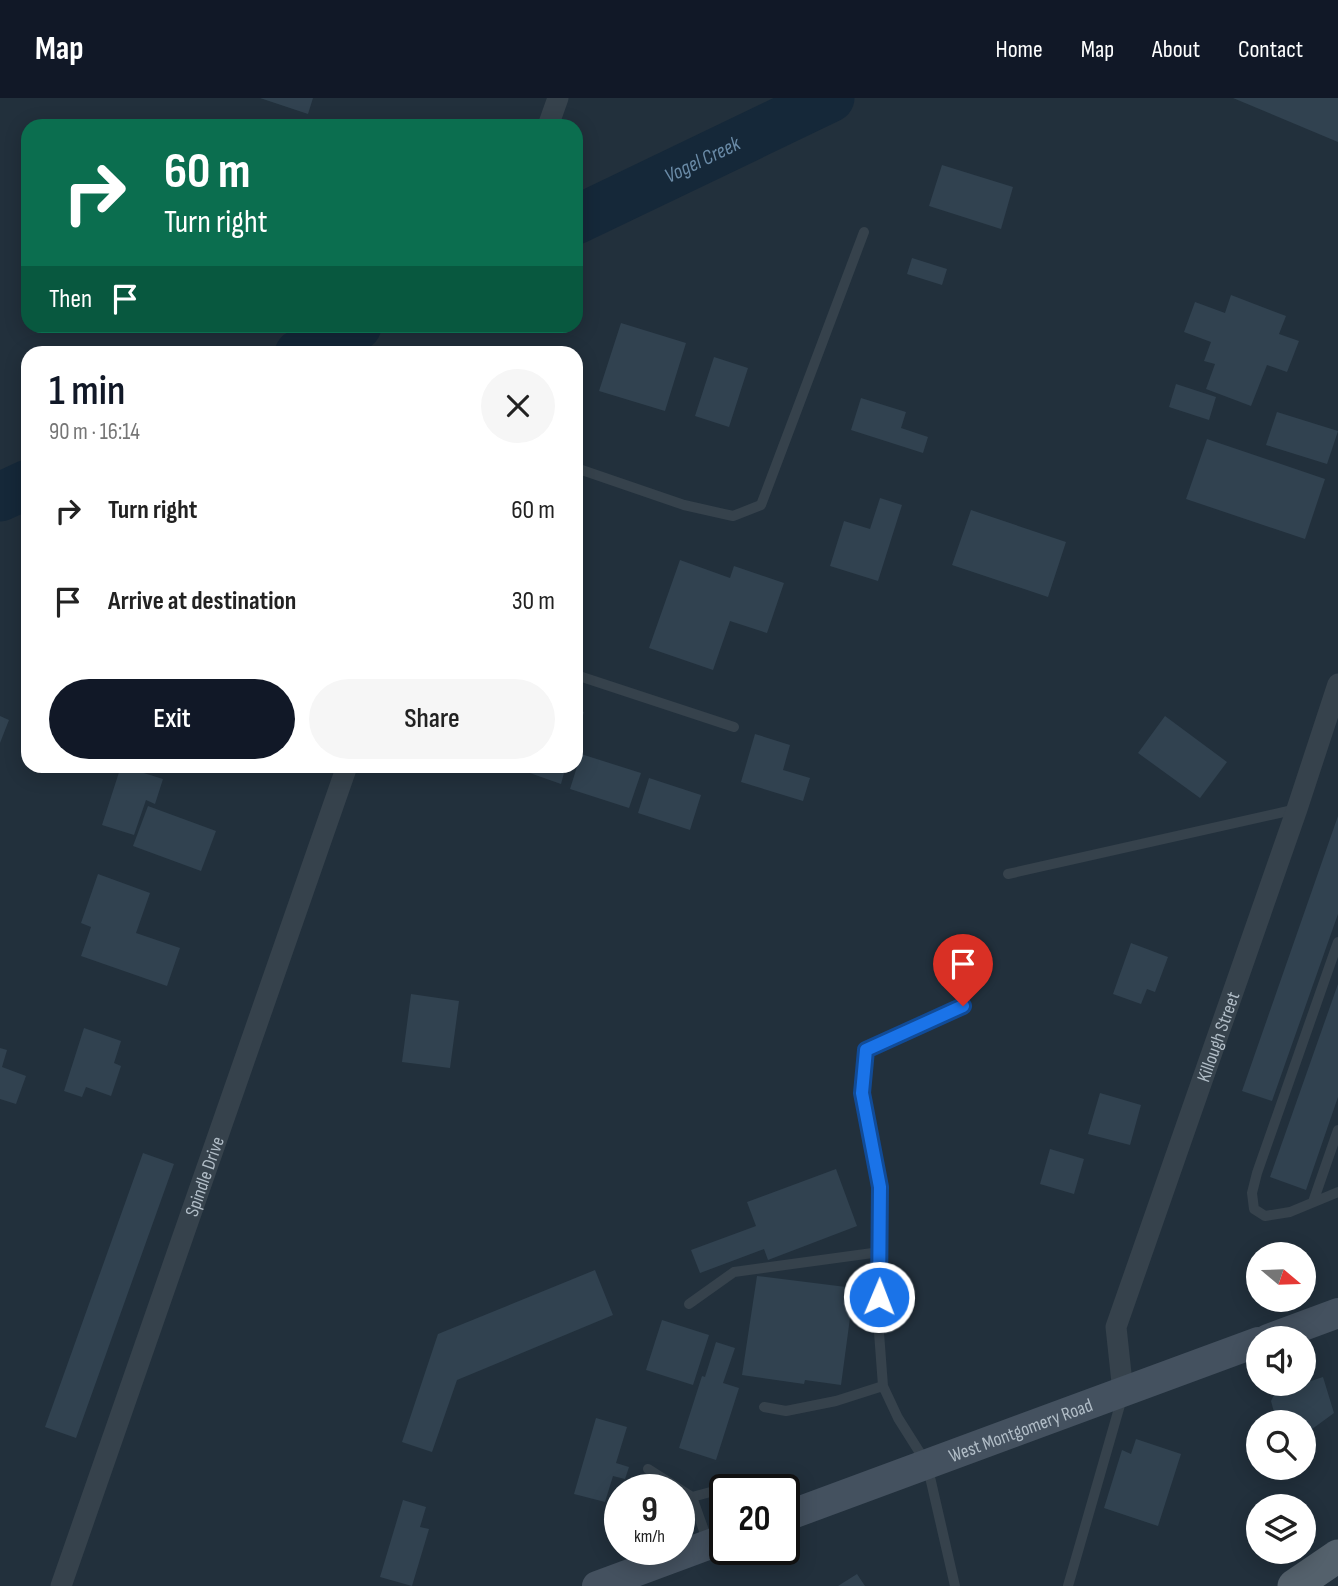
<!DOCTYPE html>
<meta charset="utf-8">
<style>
:root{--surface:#fff;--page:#f6f6f6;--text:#222;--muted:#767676;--accent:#111827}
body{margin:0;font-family:"Sofia Sans Condensed",sans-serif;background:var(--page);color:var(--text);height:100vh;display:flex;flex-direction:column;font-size:26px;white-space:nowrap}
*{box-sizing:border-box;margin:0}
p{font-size:23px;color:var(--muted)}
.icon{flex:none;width:38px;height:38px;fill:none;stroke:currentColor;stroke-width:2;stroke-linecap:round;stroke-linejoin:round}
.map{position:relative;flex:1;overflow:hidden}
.sheet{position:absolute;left:21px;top:248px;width:562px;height:427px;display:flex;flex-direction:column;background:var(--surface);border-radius:21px;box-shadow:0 4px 18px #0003}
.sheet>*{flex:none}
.hud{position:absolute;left:21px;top:21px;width:562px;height:214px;border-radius:21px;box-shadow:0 4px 18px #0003;background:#0b6e4f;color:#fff;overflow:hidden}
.needle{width:46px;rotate:109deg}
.controls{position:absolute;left:1246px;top:1144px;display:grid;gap:14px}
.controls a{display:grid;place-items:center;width:70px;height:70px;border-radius:50%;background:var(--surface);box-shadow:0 4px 18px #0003;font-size:35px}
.speed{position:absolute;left:604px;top:1376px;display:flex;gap:14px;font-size:35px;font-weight:700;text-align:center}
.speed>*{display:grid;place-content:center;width:91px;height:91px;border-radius:50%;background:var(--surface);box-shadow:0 4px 18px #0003;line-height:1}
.speed small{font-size:18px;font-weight:400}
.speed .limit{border:4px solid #111;border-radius:10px;background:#fff;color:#111}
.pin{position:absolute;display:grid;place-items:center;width:60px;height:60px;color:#fff;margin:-72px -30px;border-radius:50% 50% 50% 0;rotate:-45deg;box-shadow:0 0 7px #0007}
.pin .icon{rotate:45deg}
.me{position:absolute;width:77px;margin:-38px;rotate:1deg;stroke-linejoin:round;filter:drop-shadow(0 0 5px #0008)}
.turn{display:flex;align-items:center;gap:24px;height:147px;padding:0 28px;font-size:32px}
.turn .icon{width:91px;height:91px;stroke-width:2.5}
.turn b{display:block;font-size:49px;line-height:60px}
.then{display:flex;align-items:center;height:66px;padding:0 28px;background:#0003;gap:14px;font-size:26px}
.round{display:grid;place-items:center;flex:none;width:74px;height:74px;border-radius:37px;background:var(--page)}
.overview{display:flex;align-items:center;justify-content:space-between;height:119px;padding:0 28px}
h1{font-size:42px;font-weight:600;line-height:52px;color:var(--accent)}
.primary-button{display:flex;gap:14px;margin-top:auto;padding:14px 28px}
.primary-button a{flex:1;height:80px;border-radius:42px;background:var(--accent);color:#fff;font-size:28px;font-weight:600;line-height:80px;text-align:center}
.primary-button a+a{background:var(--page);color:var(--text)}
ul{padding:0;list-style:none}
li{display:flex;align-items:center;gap:21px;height:91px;padding:0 28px}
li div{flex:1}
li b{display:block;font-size:26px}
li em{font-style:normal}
header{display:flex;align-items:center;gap:42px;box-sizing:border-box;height:98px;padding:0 35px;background:var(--accent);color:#fff}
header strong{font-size:33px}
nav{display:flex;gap:38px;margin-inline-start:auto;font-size:24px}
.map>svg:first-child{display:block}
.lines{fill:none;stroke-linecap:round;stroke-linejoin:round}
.river{stroke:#152839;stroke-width:49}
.building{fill:#314250}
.service{stroke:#36424c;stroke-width:10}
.minor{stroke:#36424c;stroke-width:21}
.secondary{stroke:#44515f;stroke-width:30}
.primary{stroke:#54616c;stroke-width:33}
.route-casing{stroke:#114b97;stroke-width:18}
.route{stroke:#1a73e8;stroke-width:12}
.labels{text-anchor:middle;stroke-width:7;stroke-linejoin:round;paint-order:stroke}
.street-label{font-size:19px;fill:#b1bdc7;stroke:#1b2731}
.water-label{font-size:21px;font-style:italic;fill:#6a8ba7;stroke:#1b2731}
</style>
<header>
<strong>Map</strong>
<nav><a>Home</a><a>Map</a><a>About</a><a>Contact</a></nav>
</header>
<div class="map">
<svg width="1338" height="1488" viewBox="0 0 1338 1488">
<rect width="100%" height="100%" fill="#22303c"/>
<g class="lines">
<!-- river -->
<g class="river">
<path id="s1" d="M576 122 830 0"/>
<path d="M299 256 357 228"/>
<path d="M0 399 28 386"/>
</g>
</g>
<!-- building -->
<path class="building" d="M260 0H313L308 16Z
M1233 0H1338V44Z
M942 67 1013 89 1001 131 929 108Z
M912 160 947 171 942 187 907 176Z
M1231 197 1286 218 1279 236 1299 243 1287 274 1267 267 1251 308 1206 291 1215 266 1204 263 1211 244 1184 234 1195 204 1225 215Z
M621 225 686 245 665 313 599 293Z
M714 259 748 270 729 329 695 318Z
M1176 286 1216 299 1209 322 1169 309Z
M861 300 906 314 901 330 928 339 923 355 851 332Z
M1277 314 1338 333 1327 366 1266 347Z
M1207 341 1325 381 1305 441 1186 401Z
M880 400 902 407 878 483 830 468 844 423 870 431Z
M971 412 1066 444 1048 499 952 467Z
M680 462 730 480 734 468 784 485 767 535 730 523 713 572 649 550Z
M576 611 584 614 576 639Z
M0 618 9 622 0 645Z
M1165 618 1227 664 1200 700 1138 655Z
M755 636 790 647 783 672 810 680 803 703 741 684Z
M581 656 641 675 629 710 570 691Z
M121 668 163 681 155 706 146 702 134 737 102 727Z
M529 668H566L561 686 527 674Z
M649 680 701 697 690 732 638 715Z
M148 708 216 733 201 773 133 748Z
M1338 718V816L1272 1003 1242 993Z
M98 776 150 795 136 835 180 850 167 888 81 858 91 829 81 825Z
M1131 845 1168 859 1155 894 1147 891 1141 906 1113 896Z
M1338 886V999L1306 1092 1270 1079Z
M411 896 459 903 450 970 402 964Z
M84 930 121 943 114 965 121 968 111 998 86 989 82 999 64 993Z
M0 950 7 952 2 969 26 978 16 1006 0 1001Z
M1100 995 1141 1007 1130 1047 1088 1036Z
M1050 1051 1084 1061 1074 1096 1040 1086Z
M143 1055 174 1066 76 1340 45 1329Z
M836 1071 857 1128 768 1162 764 1151 700 1175 691 1152 756 1128 747 1104Z
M595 1172 613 1217 457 1282 432 1354 402 1344 438 1236Z
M757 1178 854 1190 841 1287 805 1282 804 1286 742 1277Z
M662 1222 709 1237 693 1287 646 1272Z
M716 1244 735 1250 723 1285 739 1290 716 1362 679 1350 702 1278 705 1279Z
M1323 1279 1334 1315 1304 1337V1325H1277L1271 1303 1275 1295Z
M596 1320 627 1329 616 1365 629 1369 625 1381 613 1378 605 1404 574 1396Z
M1136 1341 1181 1356 1158 1428 1104 1410 1122 1352 1131 1356Z
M403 1402 426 1409 420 1429 429 1431 412 1488 380 1479Z
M857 1476 865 1488H838Z"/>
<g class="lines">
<!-- service -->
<path class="service" d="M576 370 684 407 733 418 761 407 864 134
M576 577 734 629
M1008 776 1297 711
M1338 844 1257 1075 1252 1095 1254 1111 1265 1118 1290 1114 1338 1094
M1313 1104 1338 1032
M689 1206 734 1174 880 1154
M764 1309 786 1313 836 1303 883 1288
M648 1371 692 1399
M708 1444 692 1399 718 1392 776 1388 778 1391
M955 1488 927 1366 898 1320 883 1288 878 1221 880 1089 862 995 866 952 963 908
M1068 1488 1122 1300"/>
<!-- minor -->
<g class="minor">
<path d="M548 28 558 0"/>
<path id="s2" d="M1123 1294 1116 1229 1297 711 1338 586"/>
<path id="s3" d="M61 1488 347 668"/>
</g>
<!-- secondary -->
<g class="secondary">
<path d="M1268 1241 1338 1215"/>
<path id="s4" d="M784 1419 1258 1244"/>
<path d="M597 1488 724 1441"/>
</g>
<!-- primary -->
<path class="primary" d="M1294 1488 1338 1458"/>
</g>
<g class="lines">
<defs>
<path id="route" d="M879 1199 880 1089 862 995 866 952 963 908"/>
</defs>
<!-- route casing -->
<use href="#route" class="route-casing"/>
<!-- route -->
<use href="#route" class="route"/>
</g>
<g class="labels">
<!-- street labels -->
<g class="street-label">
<text dy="7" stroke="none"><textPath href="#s2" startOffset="373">Killough Street</textPath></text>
<text dy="7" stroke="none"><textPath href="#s3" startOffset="434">Spindle Drive</textPath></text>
<text dy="7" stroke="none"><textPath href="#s4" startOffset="252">West Montgomery Road</textPath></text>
</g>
<!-- water labels -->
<g class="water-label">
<text dy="7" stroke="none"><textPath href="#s1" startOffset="140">Vogel Creek</textPath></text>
</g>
</g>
</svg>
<div class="controls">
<a><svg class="needle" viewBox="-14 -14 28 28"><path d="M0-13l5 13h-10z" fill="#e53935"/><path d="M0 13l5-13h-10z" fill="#767676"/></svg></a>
<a><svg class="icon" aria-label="sound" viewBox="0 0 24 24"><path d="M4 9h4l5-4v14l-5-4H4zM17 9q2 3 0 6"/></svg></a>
<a><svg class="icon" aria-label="search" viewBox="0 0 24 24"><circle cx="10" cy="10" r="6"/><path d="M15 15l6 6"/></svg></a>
<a><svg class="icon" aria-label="layers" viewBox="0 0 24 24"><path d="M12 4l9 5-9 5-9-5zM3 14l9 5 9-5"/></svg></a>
</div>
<div class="speed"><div>9<small>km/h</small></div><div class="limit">20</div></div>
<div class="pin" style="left:963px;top:908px;background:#d93025"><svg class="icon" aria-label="arrive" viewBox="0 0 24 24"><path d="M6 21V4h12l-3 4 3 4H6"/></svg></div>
<svg class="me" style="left:879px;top:1199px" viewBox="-20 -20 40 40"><circle r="17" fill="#1a73e8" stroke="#fff" stroke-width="3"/><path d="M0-11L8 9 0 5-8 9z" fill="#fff"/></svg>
<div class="hud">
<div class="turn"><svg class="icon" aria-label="right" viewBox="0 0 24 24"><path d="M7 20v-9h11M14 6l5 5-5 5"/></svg><div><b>60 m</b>Turn right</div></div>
<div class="then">Then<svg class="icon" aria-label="arrive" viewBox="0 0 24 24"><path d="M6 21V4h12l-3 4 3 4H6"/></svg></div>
</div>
<section class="sheet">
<div class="overview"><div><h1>1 min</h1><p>90 m · 16:14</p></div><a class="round"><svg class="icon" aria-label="close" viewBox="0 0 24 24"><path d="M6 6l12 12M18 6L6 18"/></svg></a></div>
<ul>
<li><svg class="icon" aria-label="right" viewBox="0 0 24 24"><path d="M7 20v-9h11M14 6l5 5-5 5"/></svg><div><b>Turn right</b></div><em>60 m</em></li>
<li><svg class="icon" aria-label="arrive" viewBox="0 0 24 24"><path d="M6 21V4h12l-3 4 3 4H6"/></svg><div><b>Arrive at destination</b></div><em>30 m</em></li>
</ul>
<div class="primary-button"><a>Exit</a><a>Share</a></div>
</section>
</div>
